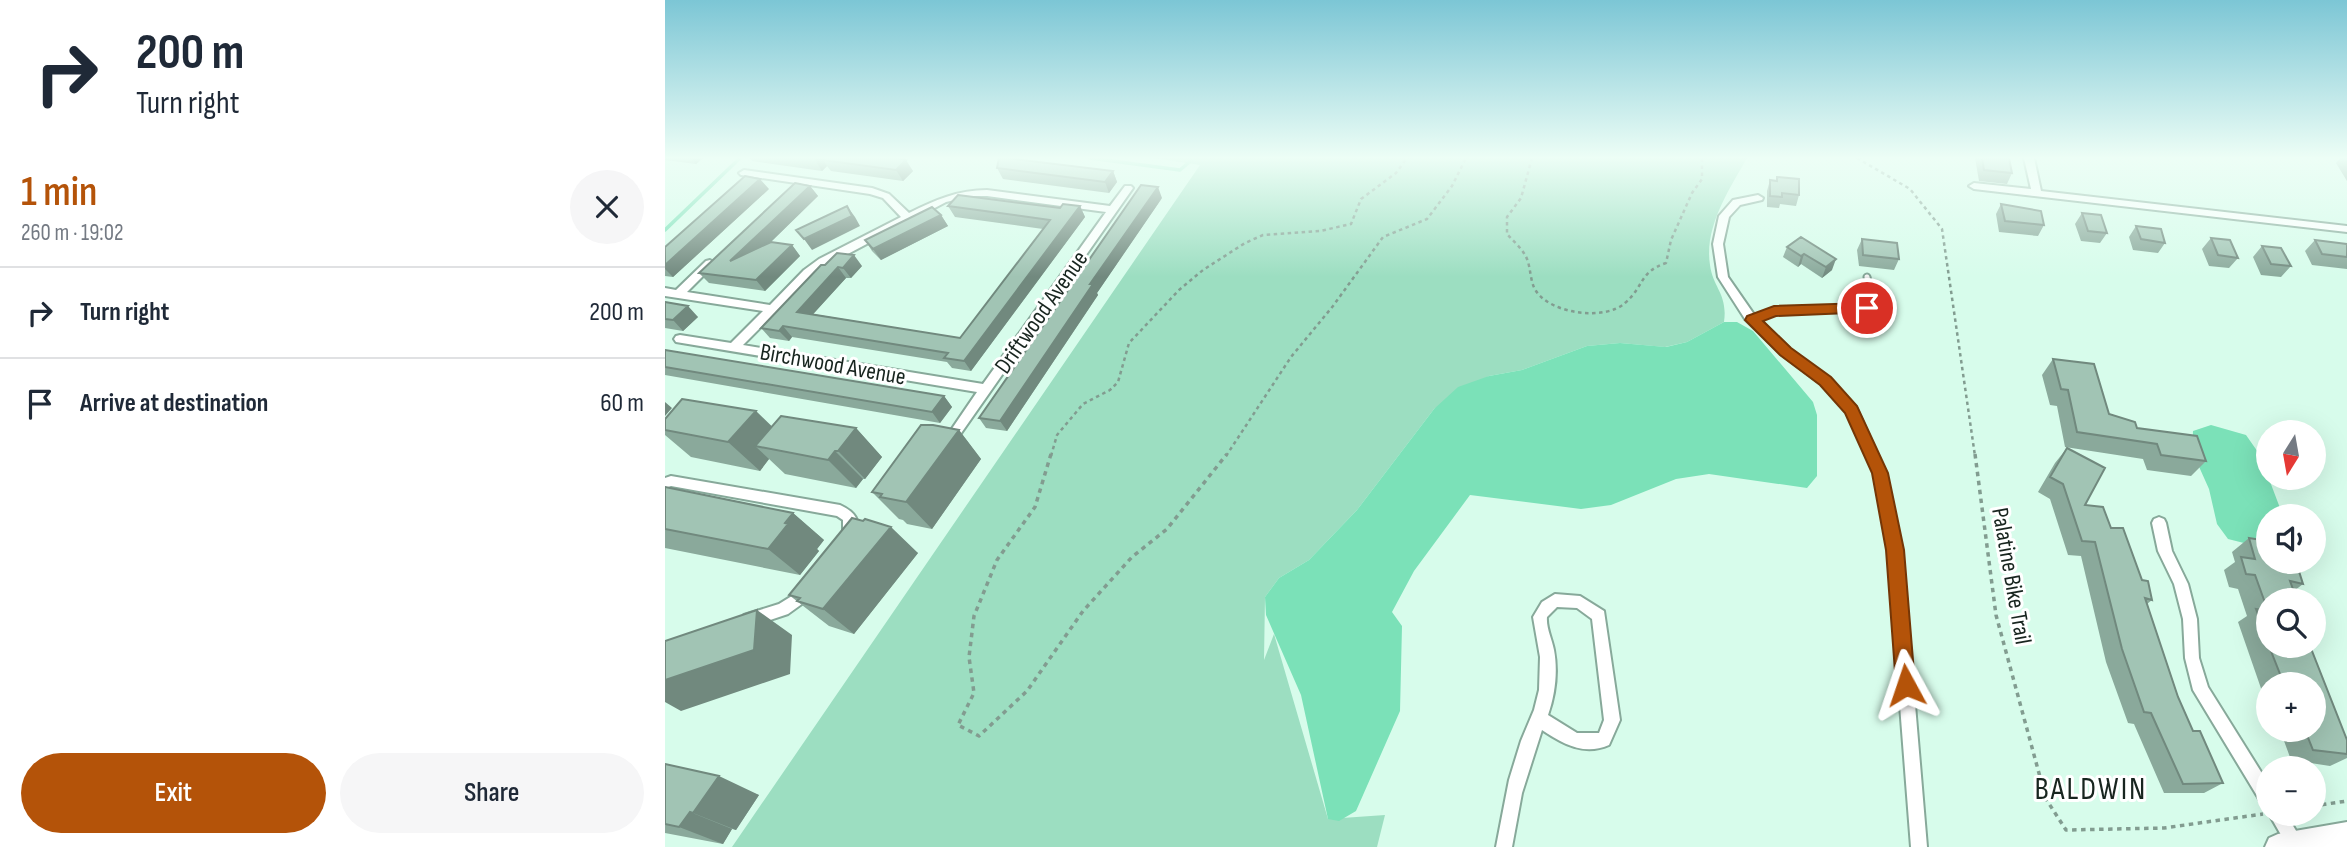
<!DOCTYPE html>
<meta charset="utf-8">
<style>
:root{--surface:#fff;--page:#f6f6f7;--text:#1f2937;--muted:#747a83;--line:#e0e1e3;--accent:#b45309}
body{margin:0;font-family:"Sofia Sans Condensed",sans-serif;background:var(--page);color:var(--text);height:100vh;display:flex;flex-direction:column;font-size:26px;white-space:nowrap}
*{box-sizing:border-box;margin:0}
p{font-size:23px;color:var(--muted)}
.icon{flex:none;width:38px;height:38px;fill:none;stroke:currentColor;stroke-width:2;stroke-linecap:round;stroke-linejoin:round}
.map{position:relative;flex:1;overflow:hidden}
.drawer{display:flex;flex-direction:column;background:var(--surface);width:665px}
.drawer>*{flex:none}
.top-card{background:#fff;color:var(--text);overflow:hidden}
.needle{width:46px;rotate:191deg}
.buttons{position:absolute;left:1591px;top:420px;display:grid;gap:14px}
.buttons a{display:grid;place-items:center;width:70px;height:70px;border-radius:50%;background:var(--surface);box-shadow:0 7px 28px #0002;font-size:35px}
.pin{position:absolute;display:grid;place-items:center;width:60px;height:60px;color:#fff;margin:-30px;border:4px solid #fff;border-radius:50%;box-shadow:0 2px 7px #0007}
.me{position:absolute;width:77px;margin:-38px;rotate:355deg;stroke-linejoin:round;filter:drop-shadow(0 0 5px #0008)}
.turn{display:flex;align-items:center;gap:24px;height:147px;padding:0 21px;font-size:32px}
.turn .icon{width:91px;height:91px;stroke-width:2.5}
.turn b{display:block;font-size:49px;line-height:60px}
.round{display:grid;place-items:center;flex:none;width:74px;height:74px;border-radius:37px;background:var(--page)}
.headline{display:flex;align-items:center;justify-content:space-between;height:119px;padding:0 21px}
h1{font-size:42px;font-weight:600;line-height:52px;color:var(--accent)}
.button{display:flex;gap:14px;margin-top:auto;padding:14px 21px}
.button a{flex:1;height:80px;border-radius:42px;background:var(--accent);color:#fff;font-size:28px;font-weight:600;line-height:80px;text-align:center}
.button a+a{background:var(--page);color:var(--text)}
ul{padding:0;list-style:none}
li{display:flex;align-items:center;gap:21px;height:91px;padding:0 21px;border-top:2px solid var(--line)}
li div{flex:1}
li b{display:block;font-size:26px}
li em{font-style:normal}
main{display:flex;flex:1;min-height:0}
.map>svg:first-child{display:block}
.green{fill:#9cdec1}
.water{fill:#7be1b8}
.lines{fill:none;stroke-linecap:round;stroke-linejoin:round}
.stream{stroke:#7be1b8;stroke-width:3.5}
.service-casing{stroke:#87a99a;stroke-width:9}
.minor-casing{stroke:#87a99a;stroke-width:4}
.primary-casing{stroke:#87a99a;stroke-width:4}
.path-far1{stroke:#829c90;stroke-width:2.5;stroke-dasharray:3.5 3.5;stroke-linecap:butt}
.path{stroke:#829c90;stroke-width:3.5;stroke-dasharray:4.5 4.5;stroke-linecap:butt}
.service{stroke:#fff;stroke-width:5}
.minor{fill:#fff;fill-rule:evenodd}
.primary{fill:#fff;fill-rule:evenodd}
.wall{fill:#8aa99b}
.shaded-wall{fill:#71897e}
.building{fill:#a1c4b4;stroke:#71897e;stroke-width:2}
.route{fill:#b45309;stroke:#753606;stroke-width:2}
.labels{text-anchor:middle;stroke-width:6;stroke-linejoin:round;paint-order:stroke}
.street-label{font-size:24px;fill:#18251f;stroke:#fff}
.near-neighbourhood-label{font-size:32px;letter-spacing:2px;fill:#18251f;stroke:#fff}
</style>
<main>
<section class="drawer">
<div class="top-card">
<div class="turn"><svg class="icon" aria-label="right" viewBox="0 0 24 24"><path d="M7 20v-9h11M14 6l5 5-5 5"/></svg><div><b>200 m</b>Turn right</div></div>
</div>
<div class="headline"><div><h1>1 min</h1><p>260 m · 19:02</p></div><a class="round"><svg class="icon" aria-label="close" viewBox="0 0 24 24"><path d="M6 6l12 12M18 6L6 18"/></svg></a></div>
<ul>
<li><svg class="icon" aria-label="right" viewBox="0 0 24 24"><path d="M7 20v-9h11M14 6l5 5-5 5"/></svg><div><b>Turn right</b></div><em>200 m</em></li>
<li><svg class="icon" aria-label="arrive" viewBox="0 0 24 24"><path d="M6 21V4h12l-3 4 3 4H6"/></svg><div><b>Arrive at destination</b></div><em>60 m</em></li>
</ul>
<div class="button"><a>Exit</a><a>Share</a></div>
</section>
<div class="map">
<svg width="1682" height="847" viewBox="0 0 1682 847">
<rect width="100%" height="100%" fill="#d7fceb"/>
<!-- green -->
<path class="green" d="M488 158H1082C1064 190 1039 227 1045 265 1048 288 1063 294 1059 322L1022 342 1000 347 955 343 922 346 857 370 824 376 769 409 692 510 644 560 614 578 600 597 599 660 609 634 663 819 720 815 712 847H67L535 165Z"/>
<!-- water -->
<path class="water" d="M1059 322H1072L1088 331 1148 402 1152 415V476L1142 488 1044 474 1011 479 946 505 916 509 805 495 749 571 727 612 737 626 735 711 691 811 674 821 663 819 636 695 601 615 600 597 614 578 644 560 692 510 769 409 793 387 824 376 857 370 922 346 955 343 1001 347 1022 342Z
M1546 425 1581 435 1595 455 1618 516H1603V549L1563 539 1552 524 1544 489 1527 451 1528 431Z"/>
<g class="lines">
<!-- stream -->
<path class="stream" d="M425 158 515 170 529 158
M0 230 75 158"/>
<defs>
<path id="service" d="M1088 320 1109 311 1202 308 1206 293 1202 277"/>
<path id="minor" d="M1359 158H1369L1376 191 1682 226V232L1309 189 1304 186 1309 183 1366 189Z
M79 170 207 188 224 194 244 213C270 200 293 190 322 190L445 206 460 186H466L468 188 292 439H284L282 436 312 392 11 342 9 339 11 336 15 335 66 343 98 311 0 296V288L11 290 41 261 45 260 50 264 22 292 105 305 139 270 154 259 236 217 218 198 205 194 76 175 74 173ZM307 196H322L441 212 318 384 78 345 147 276 162 265 281 202Z
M1093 195 1098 198 1097 200 1075 205 1064 217 1058 244 1063 277 1088 313 1125 349 1164 378 1191 407 1221 473 1237 550 1262 847H1246L1223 550 1209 473 1182 413 1156 384 1117 355 1080 319 1053 277 1048 244 1054 216 1068 200Z
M6 476 175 505C193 513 196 523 190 541L185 543 180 541 178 537V520L172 516 6 486 0 488V478Z
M1494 517 1499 519 1501 523 1507 551 1523 584 1532 619 1534 658 1543 687 1603 783V806L1597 804 1528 690 1520 658 1518 619 1509 584 1493 551 1487 523 1489 519Z
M143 586 148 588 150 592 148 596 123 614 84 627 79 625 77 620 79 615 114 604Z
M890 594 915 596 939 611 955 720 944 745C919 756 898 744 877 730L857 793 847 847H831L844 780 856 741 869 710 874 690 875 657 868 617 877 602ZM892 607 912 608 927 619 939 720 934 733H912L883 715C890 695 893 671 889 650 887 639 881 628 882 617Z
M1604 814H1621L1639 844 1638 847H1623Z"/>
<path id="primary" d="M1682 822V847H1600L1604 838 1613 834Z"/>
</defs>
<!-- service casing -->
<use href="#service" class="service-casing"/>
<!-- minor casing -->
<use href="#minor" class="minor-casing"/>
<!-- primary casing -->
<use href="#primary" class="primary-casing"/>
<!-- path-far1 -->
<path class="path-far1" d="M867 158 856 198 842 217V234C849 242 858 249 862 259 866 269 865 282 871 291 886 314 940 321 960 303 979 287 974 272 1001 263L1006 240 1027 193 1037 179V158
M1192 158 1245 189 1277 229 1310 456
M386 456 392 435 418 404 445 390 453 382 464 343 514 290 538 270 580 243 598 235 655 231 686 224 696 199 731 173 742 158
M561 456 626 357 668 306 718 237 762 219 787 186 801 158"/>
<!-- path -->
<path class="path" d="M386 454 370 507 332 560 309 616 304 657 309 693 293 725 314 736 362 691 418 611 467 557 502 529 562 454
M1310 454 1331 615 1381 799 1401 830 1499 828 1598 814
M1648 806 1682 801"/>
<!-- service -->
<use href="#service" class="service"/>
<!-- minor -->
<use href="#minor" class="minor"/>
<!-- primary -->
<use href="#primary" class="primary"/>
</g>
<!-- wall -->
<path class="wall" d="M0 158H38L31 164 0 160Z
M85 158H231L248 171 238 181 166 171 162 166 157 171 87 161Z
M1310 158H1344L1347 173 1342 184 1314 181Z
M1675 158H1682V181L1671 163Z
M332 168 448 171 452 182 444 193 338 179Z
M1112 177 1134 195 1131 206 1115 204 1114 208 1102 207V191L1105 180 1111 181Z
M145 186 153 196 106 242 127 245 135 256 100 291 44 283 34 273Z
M104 189 8 277 0 276V247Z
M497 198 432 293 433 295 342 431 321 428 314 418Z
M1336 204 1379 225 1373 236 1334 232 1331 214Z
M283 206 395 208 415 206 420 217 306 371 287 368 282 362 127 337 124 341 105 338 96 328 156 265 197 266 186 278H181L148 314 295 338 378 229 290 217Z
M1417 213 1442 233 1435 243 1416 241 1410 224Z
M276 215 283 226 216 260 207 251 200 240Z
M1471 226 1500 243 1493 253 1468 250 1464 237Z
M1136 237 1167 270 1157 278 1136 264 1133 267 1118 257 1122 247Z
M1546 238 1573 258 1564 268 1544 266 1537 249Z
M1197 239 1234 259 1229 270 1194 266 1192 250Z
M1650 240 1682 244V269L1647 265 1640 251Z
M1597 246 1626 266 1616 277 1596 275 1588 257Z
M0 302 33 317 18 331 0 328Z
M0 350 279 396 287 407 275 423 0 375Z
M1388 359 1444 414 1541 461 1526 476 1482 470 1478 459 1400 447 1392 406 1385 405 1377 375Z
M0 419 107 426 191 428 217 457 200 479H198L191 488 120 474 104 459 95 471 26 457 0 435Z
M294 430 316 459 267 529 242 524 238 520 234 519 207 492Z
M1402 448 1420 505 1446 528 1487 600 1482 604 1513 697 1528 731 1558 783 1539 793H1499L1469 724 1463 723 1441 662 1416 556 1403 555 1385 499 1373 492 1390 463Z
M0 487 128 513 159 540 152 549 154 551 135 575 0 548Z
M198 521 253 553 189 634 164 626 124 595Z
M1584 538 1638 584 1629 591 1603 600V646H1645L1682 740V758L1665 766 1626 760 1615 730H1648V684H1603V698L1599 697 1573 622 1582 616 1573 589 1564 587 1559 570 1570 562 1567 552Z
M0 764 94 795 71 830 67 829 58 844 0 833Z"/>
<!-- shaded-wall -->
<path class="shaded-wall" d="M26 158H38L31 164Z
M152 158H167L158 160 162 166 157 171 150 160Z
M241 160 248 171 238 181 231 170Z
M448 171 452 182 444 193 440 182Z
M95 179 104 189 8 277 0 269V265Z
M145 186 153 196 75 272 65 261Z
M493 187 497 198 432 293 433 295 342 431 335 421 425 284Z
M182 206 190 217 195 226 147 250 139 239Z
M415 206 420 217 306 371 299 361Z
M276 215 283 226 216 260 208 249Z
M127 245 135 256 100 291 91 280Z
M1139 254 1136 264 1133 267 1136 256Z
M189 255 197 266 186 278 178 268Z
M1171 259 1167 270 1157 278 1161 267Z
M173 267 181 278 141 322 132 312Z
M23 306 33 317 18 331 8 320Z
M118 326 127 337 124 341 114 331Z
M279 396 287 407 275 423 267 412Z
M0 402 7 408 0 416Z
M91 411 121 440 90 446 104 459 95 471 63 442Z
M191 428 217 457 200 479 173 451Z
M294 430 316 459 267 529 241 502Z
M170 451 198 479 191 488 163 460Z
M128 513 159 540 152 549 154 551 135 575 103 549Z
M226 527 253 553 189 634 158 609Z
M92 610 127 635 125 674 16 711 0 702V680Z
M54 776 94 795 71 830 28 813Z
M25 812 67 829 58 844 14 827Z"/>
<!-- building -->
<path class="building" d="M160 158H231L241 160 231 170 158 160Z
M334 158H340L448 171 440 182 332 168Z
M1317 158H1344L1347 173 1319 170Z
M80 176 95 179 0 265V247Z
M1112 177 1134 179V195L1117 193V197L1105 196V180L1112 181Z
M130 183 145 186 65 261 106 242 127 245 91 280 34 273Z
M476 185 493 187 425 284H428L335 421 314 418Z
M293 195 395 208 398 204 415 206 299 361 279 358 283 353 118 326 114 331 96 328 156 265H160L172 253 189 255 178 268 173 267 132 312 295 338 385 220 283 206Z
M1336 204 1376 211 1379 225 1340 221Z
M182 206 187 216 139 239 131 230Z
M267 207 276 215 208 249 200 240Z
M1417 213 1436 215 1442 233 1423 231Z
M1471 226 1496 229 1500 243 1476 239Z
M1136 237 1171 259 1161 267 1139 254 1136 256 1122 247Z
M1546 238 1565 240 1573 258 1553 255Z
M1197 239 1232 243 1234 259 1198 255Z
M1650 240 1682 244V257L1657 254Z
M1597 246 1616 248 1626 266 1606 264Z
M0 302 23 306 8 320 0 319Z
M0 350 279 396 267 412 0 367Z
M1388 359 1429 364 1444 414 1470 422 1472 428 1532 436 1541 461 1496 455 1492 444 1412 432 1403 390 1396 389Z
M17 399 91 411 63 442 0 430V419Z
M116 416 191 428 173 451H170L163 460 90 446Z
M256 425H268L294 430 241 502 215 497 217 494 207 492Z
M1402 448 1440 468 1420 505 1438 507 1446 528H1458L1477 580 1483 581 1487 600 1480 598 1513 697 1528 731H1535L1558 783 1518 784 1486 713 1479 712 1457 649 1430 542 1417 541 1398 484 1385 477Z
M0 487 128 513 120 523 123 524 103 549 0 529Z
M187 518 198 521 200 519 226 527 158 609 132 601 135 598 124 595Z
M1584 538 1603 541V562H1631L1638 584 1625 581 1632 600H1603V611L1590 575 1581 574 1576 557 1590 559Z
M1591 609 1603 611V642Z
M92 610 89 650 0 680V641Z
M1648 625 1653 636 1648 635Z
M1604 646H1645L1682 740V754L1648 750 1640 730H1648V684H1619Z
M0 764 54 776 28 813 25 812 14 827 0 824Z"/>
<!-- sky -->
<linearGradient id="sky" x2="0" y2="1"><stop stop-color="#7cc6d5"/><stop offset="0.57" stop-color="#edfef6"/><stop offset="1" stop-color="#edfef6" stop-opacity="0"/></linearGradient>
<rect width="1682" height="277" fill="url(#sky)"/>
<!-- route -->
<path class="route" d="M1202 303 1207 304 1209 308 1207 312 1111 316 1098 321 1126 348 1166 377 1192 406 1223 473 1239 550 1250 685 1248 692 1241 694 1234 692 1231 685 1221 550 1207 473 1180 413 1155 385 1115 355 1080 320 1082 316 1109 306Z"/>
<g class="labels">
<!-- street labels -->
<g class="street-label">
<text transform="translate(376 312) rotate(-55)" y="8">Driftwood Avenue</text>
<text transform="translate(168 364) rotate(10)" y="8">Birchwood Avenue</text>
<text transform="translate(1347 576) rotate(80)" y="8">Palatine Bike Trail</text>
</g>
<!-- near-neighbourhood labels -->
<g class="near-neighbourhood-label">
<text x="1426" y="799">BALDWIN</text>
</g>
</g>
</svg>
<div class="buttons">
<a><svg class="needle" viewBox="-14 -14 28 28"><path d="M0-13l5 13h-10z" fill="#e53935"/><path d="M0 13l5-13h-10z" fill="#747a83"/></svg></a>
<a><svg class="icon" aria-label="sound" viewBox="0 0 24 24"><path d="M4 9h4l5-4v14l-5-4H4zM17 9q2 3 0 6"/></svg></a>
<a><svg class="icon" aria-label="search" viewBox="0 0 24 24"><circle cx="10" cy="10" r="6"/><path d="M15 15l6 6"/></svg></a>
<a>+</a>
<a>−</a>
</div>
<div class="pin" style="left:1202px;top:308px;background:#d93025"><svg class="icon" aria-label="arrive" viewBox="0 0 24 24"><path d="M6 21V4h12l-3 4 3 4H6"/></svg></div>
<svg class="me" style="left:1241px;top:685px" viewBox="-20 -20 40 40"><path d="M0-17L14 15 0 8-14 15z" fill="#b45309" stroke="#fff" stroke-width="4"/></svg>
</div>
</main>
